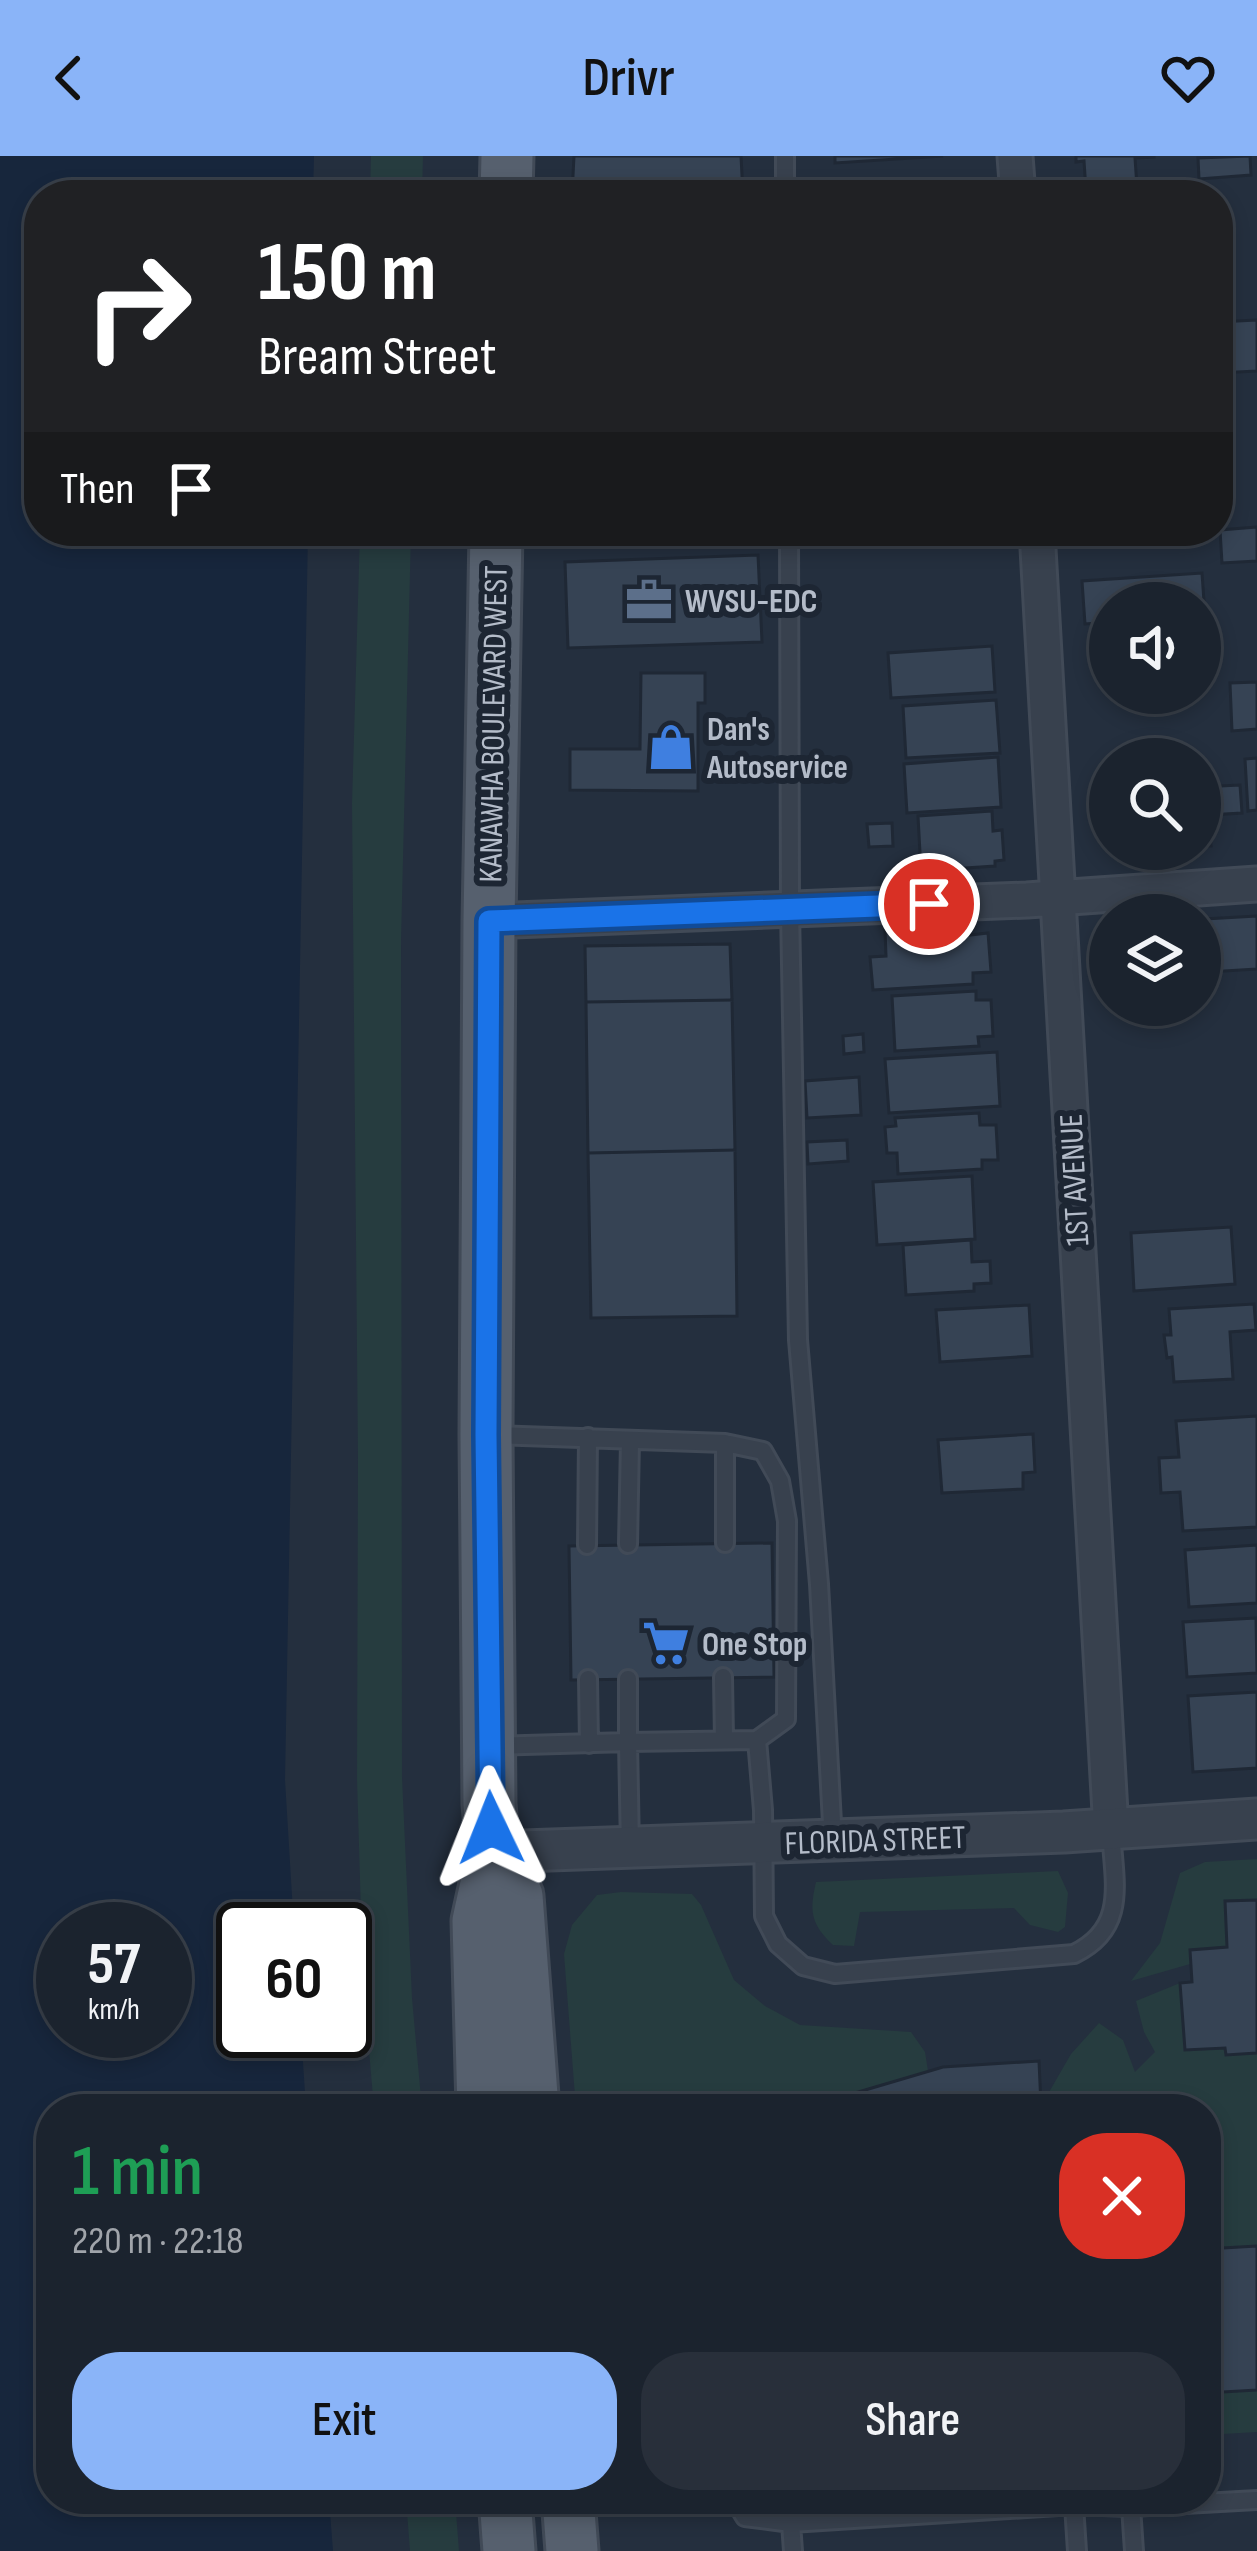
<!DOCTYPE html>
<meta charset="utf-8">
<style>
:root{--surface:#1b232e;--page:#282f3a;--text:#f1f3f6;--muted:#a0a4aa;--line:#39404a;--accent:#8ab4f8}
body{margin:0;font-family:"Sofia Sans Condensed",sans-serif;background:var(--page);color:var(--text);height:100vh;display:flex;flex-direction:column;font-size:45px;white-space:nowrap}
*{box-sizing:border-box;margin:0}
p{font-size:39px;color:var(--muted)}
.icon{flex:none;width:66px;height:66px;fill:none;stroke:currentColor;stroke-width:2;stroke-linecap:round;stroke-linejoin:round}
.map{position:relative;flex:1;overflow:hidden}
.drawer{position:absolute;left:36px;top:1938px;width:1185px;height:420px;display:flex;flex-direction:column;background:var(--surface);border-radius:48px;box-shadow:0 6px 18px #0003,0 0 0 3px var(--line)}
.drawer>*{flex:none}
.top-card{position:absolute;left:24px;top:24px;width:1209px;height:366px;border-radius:48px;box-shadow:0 6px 18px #0003,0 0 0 3px var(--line);background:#202124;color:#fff;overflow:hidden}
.buttons{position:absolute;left:1089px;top:426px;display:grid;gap:24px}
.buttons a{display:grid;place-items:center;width:132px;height:132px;border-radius:50%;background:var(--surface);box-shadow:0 6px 18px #0003,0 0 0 3px var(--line);font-size:60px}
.speed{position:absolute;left:36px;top:1746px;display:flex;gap:24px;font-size:60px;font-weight:700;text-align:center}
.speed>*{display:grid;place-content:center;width:156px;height:156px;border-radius:50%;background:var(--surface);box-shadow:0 6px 18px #0003,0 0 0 3px var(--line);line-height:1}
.speed small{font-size:30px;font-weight:400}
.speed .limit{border:6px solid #111;border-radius:18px;background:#fff;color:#111}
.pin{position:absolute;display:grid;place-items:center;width:102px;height:102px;color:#fff;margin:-51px;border:6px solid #fff;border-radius:50%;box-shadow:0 3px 12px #0007}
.me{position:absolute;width:132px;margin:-66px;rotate:358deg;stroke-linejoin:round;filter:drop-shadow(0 0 9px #0008)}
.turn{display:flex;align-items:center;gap:42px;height:252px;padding:0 36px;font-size:54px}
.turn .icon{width:156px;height:156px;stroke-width:2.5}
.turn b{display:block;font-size:84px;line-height:102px}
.then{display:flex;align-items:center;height:114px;padding:0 36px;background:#0003;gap:24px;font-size:45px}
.round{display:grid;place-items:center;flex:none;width:126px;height:126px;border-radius:48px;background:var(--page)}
.summary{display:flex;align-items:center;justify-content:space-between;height:204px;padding:0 36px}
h1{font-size:72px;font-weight:600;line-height:90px;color:#1e9e55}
.button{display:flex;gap:24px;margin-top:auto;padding:24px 36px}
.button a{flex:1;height:138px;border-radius:48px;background:var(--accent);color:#111;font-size:48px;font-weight:600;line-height:138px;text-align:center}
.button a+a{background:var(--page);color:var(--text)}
header{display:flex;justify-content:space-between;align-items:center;height:156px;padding:0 36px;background:var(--accent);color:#111;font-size:54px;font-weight:600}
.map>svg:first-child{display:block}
.green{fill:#263c3f}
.water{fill:#17263c;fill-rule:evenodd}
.building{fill:#364354;stroke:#1f2835;stroke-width:3}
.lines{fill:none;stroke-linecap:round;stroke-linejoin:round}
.service-casing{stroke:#414a57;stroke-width:22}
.minor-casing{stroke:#414a57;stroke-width:39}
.tertiary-casing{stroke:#414a57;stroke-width:45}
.primary-casing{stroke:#414a57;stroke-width:57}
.service{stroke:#38414e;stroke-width:16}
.minor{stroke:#38414e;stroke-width:33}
.tertiary{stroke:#38414e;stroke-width:39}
.primary{stroke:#56606e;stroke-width:51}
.route-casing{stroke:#114b97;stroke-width:30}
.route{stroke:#1a73e8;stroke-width:21}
.labels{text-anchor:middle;stroke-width:12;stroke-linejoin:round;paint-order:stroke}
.poi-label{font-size:33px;font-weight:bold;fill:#b4bcc9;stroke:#1d2633;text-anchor:start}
.street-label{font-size:33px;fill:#b4bcc9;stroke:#1d2633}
</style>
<header><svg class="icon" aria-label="back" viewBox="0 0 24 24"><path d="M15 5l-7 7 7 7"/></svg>Drivr<svg class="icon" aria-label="heart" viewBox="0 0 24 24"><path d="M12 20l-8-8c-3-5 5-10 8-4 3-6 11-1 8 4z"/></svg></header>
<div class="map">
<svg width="1257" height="2395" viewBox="0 0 1257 2395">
<rect width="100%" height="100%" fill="#242f3e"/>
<!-- green -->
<path class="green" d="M371 0H423L422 39H370Z
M360 375H411L401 785 402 1621 412 1842 422 1953H374L363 1824 357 1623 358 1303 352 648Z
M1257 1703V1744L1225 1746 1227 1791 1191 1794 1190 1808 1131 1825 1160 1787 1180 1717 1205 1706Z
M1058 1715 1068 1737 1065 1771 1058 1776 1030 1769 1014 1752 860 1756 854 1790 833 1789C811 1768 809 1756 816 1726Z
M621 1736 692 1738 701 1749 734 1824 765 1850 800 1869 911 1876 925 1896 928 1915 828 1945 811 1953H576L564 1798 572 1769 597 1739Z
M1180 1827 1185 1894 1225 1892 1227 1899 1257 1897V2090L1206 2093V1953H1107L1105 1946 1041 1950 1071 1898 1099 1867 1123 1884 1135 1916 1155 1896 1144 1876 1136 1845Z
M1257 2234V2276L1206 2279V2237Z
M406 2343H455L459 2395H410Z"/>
<!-- water -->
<path class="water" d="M0 0H314L313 39H39V375H308L285 1624 294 1773H243V1875H301L306 1953H51V2343H329L333 2395H0ZM63 1773H165V1875H63Z"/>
<!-- building -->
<path class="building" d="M574 0H741L743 39H572Z
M835 0H943L835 7Z
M1076 0H1154V1L1135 2 1137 31 1086 34 1084 5 1076 6Z
M1250 0 1251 19 1199 23 1198 2Z
M1257 164V215L1218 217V166Z
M1257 371V405L1222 407 1220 374Z
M758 399 762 486 568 492 565 406Z
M1202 417 1205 460 1200 461V447H1110V466L1085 468 1082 425Z
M992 490 995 536 891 542 888 497Z
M641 517H705V547H698V635L570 634V593H640Z
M1257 526V573L1232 575 1230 527Z
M996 544 1000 597 906 602 903 550Z
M998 601 1001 651 907 657 904 608Z
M1257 602V654L1248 655 1245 603Z
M1240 629 1242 657 1209 659 1211 690 1200 691V631Z
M992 655 993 675 1002 674 1004 704 995 705V710L921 715 918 660Z
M892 667 893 690 869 691 867 668Z
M1257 760V813L1208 816 1205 763Z
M970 768V779L988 777 991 816 973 817V828L873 834 870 801 886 800 885 773Z
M730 788 732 844 586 846 585 790Z
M976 835V844H991L993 880 978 881 979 890 895 895 892 840Z
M732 844 735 994 588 997 586 846Z
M863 878 864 896 844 898 843 880Z
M997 896 1000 950 889 957 885 903Z
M859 921 861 959 807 962 805 925Z
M979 957 980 969H996L998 1004H982V1013L898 1018 897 997H887L885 971 896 970 895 962Z
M847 984 848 1005 808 1008 807 986Z
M735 994 737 1160 591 1162 588 997Z
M972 1020 975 1083 877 1089 873 1026Z
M1231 1071 1235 1128 1134 1135 1131 1077Z
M971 1084 972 1106 990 1105 991 1127 974 1128V1135L906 1139 903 1089Z
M1254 1148 1256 1174 1230 1176 1233 1223 1174 1226 1172 1201 1167 1202 1164 1179H1171L1169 1153Z
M1029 1149 1032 1200 940 1206 936 1154Z
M1257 1260V1371L1183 1375 1180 1336 1161 1337 1159 1302 1179 1301 1176 1265Z
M1033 1278 1035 1316 1023 1317V1333L942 1337 938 1284Z
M772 1387 774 1521 571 1524 569 1390Z
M1257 1389V1447L1189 1451 1185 1394Z
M1256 1462 1257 1517 1187 1521 1183 1466Z
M1257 1536V1612L1193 1616 1188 1540Z
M1257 1744V1897L1226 1899 1225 1892 1185 1894 1180 1827 1192 1826 1190 1794 1227 1791 1225 1745Z
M1039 1905 1041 1950 1106 1946 1107 1953H811L828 1945 943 1911Z
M1257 2090V2234L1206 2237V2093Z"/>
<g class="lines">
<defs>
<path id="service" d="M785 39V0
M789 375 790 754 798 1184 819 1428 833 1685
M492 1279 725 1287 763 1295 780 1325 787 1365 786 1563 757 1584
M725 1387V1287
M628 1388 630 1285
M587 1389 588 1281
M723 1521 724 1584
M588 1523 589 1588
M495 1590 628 1586V1523
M630 1692 628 1586 757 1584 763 1654 764 1760 778 1788 803 1810 835 1818 1074 1798C1128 1772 1114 1726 1111 1675
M734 2343 745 2361 791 2367 1074 2349 1131 2351 1257 2344
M1074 2349 1077 2395
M1131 2351 1134 2395
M791 2367 793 2395"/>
<path id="minor" d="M1015 0 1018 39
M1037 375 1111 1674
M489 765 1027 744 1257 728"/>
<path id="tertiary" d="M493 1696 1064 1676 1257 1663"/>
<path id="primary" d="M506 39 507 0
M493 1696 517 1740 533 1953
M483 1953 478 1765 493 1696 489 1648 486 1279 489 765 496 375
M505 2343 509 2395
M568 2343 572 2395"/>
</defs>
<!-- service casing -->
<use href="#service" class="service-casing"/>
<!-- minor casing -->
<use href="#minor" class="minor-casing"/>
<!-- tertiary casing -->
<use href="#tertiary" class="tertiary-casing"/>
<!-- primary casing -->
<use href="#primary" class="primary-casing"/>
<!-- service -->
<use href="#service" class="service"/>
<!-- minor -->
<use href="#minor" class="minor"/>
<!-- tertiary -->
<use href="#tertiary" class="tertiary"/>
<!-- primary -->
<use href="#primary" class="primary"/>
</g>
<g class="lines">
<defs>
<path id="route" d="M491 1672 486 1279 489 765 929 748"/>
</defs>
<!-- route casing -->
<use href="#route" class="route-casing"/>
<!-- route -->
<use href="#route" class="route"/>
</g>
<!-- icons -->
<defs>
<symbol id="office-bare" viewBox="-9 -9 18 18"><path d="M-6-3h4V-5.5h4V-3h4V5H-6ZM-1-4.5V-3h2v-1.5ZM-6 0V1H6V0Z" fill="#5c6f8a" stroke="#1d2633" stroke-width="2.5" paint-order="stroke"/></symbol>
<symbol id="shop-bare" viewBox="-9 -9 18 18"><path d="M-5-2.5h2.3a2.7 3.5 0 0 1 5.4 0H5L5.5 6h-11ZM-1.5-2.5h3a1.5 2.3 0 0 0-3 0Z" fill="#3f7fe0" stroke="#1d2633" stroke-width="2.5" paint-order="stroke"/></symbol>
<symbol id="supermarket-bare" viewBox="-9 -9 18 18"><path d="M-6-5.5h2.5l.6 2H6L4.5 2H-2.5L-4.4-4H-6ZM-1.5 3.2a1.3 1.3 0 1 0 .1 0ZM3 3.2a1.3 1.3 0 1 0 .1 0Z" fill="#3f7fe0" stroke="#1d2633" stroke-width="2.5" paint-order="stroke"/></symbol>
</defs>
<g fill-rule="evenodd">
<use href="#office-bare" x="616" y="411" width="66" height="66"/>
<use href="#shop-bare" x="638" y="558" width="66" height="66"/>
<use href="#supermarket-bare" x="633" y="1454" width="66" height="66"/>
</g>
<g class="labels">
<!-- poi labels -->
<g class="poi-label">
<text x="685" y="456">WVSU-EDC</text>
<text x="707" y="584">Dan's<tspan x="707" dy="38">Autoservice</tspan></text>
<text x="702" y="1499">One Stop</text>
</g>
<!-- street labels -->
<g class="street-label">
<text transform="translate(492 568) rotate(-89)" y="12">KANAWHA BOULEVARD WEST</text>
<text transform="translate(1073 1024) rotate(-93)" y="12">1ST AVENUE</text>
<text transform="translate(875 1683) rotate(-2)" y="12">FLORIDA STREET</text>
</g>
</g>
</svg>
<div class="buttons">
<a><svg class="icon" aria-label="sound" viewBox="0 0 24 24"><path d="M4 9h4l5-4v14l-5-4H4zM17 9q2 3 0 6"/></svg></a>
<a><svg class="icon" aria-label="search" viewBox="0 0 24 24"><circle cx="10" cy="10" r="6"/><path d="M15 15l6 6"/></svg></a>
<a><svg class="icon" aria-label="layers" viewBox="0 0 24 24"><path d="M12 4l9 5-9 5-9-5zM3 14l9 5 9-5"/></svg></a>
</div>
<div class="speed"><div>57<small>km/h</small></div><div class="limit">60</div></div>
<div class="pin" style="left:929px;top:748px;background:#d93025"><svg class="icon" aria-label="arrive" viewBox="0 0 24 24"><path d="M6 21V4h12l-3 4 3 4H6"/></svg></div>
<svg class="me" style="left:491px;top:1672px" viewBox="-20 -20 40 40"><path d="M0-17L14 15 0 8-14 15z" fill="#1a73e8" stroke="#fff" stroke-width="4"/></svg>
<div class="top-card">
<div class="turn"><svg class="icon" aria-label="right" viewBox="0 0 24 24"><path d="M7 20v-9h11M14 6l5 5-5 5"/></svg><div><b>150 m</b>Bream Street</div></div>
<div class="then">Then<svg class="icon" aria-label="arrive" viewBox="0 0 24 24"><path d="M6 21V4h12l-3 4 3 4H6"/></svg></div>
</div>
<section class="drawer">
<div class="summary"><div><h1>1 min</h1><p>220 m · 22:18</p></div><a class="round" style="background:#d93025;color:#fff"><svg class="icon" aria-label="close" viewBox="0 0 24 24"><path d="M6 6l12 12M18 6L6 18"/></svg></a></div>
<div class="button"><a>Exit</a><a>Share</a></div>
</section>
</div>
